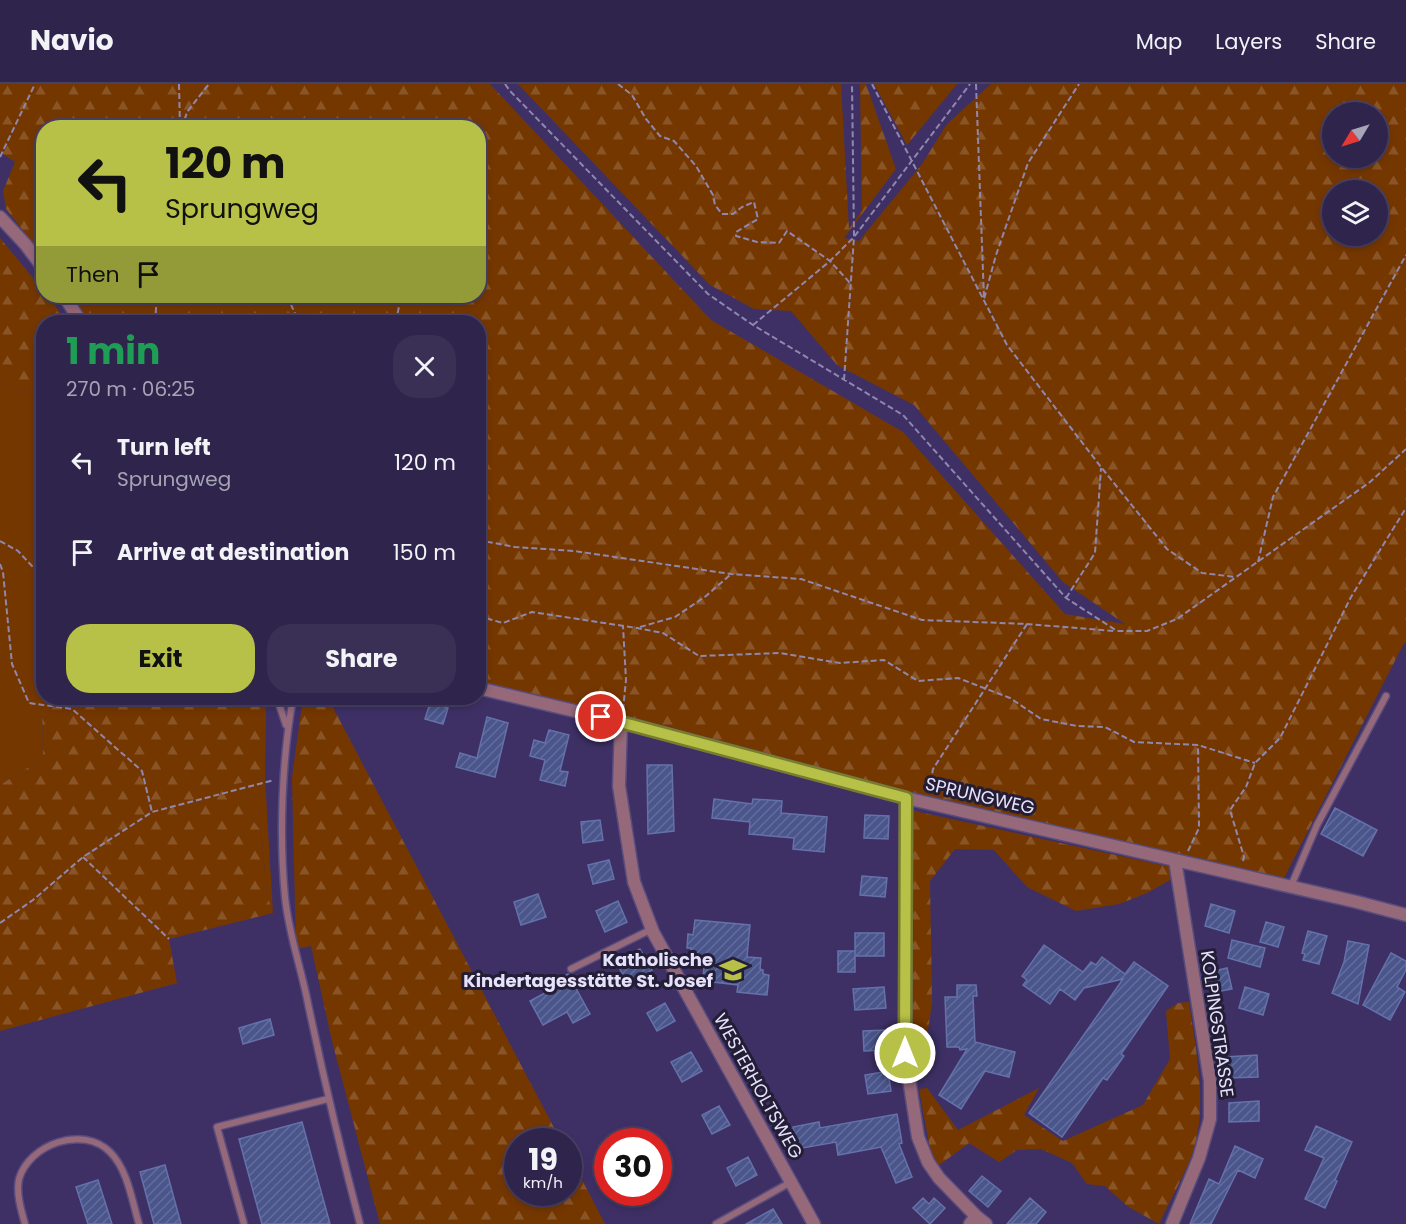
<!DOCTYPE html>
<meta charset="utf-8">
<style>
:root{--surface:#2e244c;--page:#3a3056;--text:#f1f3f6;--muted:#a7a4b5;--line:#494164;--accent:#b8c147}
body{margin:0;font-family:Poppins,sans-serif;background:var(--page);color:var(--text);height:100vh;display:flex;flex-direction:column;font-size:22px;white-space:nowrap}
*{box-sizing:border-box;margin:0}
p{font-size:20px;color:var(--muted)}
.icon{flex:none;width:33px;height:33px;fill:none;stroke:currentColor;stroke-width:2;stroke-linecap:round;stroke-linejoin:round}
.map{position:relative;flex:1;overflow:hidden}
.drawer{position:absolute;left:36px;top:231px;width:450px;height:390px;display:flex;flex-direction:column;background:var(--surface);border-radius:24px;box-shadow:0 3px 9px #0003,0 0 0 2px var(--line)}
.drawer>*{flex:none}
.guide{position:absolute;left:36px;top:36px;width:450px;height:183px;border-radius:24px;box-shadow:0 3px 9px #0003,0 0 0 2px var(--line);background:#b8c147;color:#111;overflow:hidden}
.needle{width:39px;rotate:232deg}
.buttons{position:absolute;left:1322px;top:18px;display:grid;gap:12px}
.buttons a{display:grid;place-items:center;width:66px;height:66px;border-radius:50%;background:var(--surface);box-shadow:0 3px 9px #0003,0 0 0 2px var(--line);font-size:30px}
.speed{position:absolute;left:504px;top:1044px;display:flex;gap:12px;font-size:30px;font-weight:700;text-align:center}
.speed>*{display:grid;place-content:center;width:78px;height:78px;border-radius:50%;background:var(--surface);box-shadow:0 3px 9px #0003,0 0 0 2px var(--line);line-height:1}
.speed small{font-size:15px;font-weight:400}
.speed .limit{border:9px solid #d22;background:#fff;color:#111}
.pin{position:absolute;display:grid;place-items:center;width:51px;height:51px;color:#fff;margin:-26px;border:3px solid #fff;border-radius:50%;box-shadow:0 2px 6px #0007}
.me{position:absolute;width:66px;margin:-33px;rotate:0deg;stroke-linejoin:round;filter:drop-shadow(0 0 4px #0008)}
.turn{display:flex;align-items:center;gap:21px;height:126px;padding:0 30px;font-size:27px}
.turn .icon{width:78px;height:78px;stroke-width:2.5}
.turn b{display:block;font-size:42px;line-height:51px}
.then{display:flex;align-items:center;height:57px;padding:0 30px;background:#0003;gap:12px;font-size:22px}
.round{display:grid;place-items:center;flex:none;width:63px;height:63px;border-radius:24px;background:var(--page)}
.headline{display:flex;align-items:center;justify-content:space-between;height:102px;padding:0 30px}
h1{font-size:36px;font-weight:700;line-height:45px;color:#1e9e55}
.action{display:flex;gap:12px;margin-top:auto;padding:12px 30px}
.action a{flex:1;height:69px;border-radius:24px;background:var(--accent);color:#111;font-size:24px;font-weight:700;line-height:69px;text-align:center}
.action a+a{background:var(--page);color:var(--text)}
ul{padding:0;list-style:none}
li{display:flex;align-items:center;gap:18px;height:90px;padding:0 30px}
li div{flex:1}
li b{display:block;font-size:22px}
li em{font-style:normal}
header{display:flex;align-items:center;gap:36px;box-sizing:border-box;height:84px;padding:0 30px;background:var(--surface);border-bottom:2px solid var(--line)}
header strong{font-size:28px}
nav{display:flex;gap:33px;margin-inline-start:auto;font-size:21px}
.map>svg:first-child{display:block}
.grass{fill:#753700}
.forest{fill:url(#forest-firs);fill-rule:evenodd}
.building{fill:url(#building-hatch);stroke:#6572aa;stroke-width:1.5}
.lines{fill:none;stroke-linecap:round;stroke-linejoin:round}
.lane-casing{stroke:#594c7d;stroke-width:9}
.street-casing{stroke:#594c7d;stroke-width:15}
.path{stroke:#9087af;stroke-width:2;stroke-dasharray:6 3;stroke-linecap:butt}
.lane{stroke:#95687a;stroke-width:6}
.street{stroke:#95687a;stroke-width:12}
.route-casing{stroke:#787d2e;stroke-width:15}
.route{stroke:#b8c147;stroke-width:10}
.labels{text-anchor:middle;stroke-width:6;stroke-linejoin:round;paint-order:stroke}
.street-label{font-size:18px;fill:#e6e2fc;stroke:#231e35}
.poi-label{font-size:18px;font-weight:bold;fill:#e6e2fc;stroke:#231e35;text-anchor:end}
</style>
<header>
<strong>Navio</strong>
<nav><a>Map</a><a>Layers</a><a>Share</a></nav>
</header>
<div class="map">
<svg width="1406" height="1140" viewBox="0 0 1406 1140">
<defs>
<pattern id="forest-firs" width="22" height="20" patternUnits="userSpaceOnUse" patternTransform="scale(1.5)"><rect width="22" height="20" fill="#753700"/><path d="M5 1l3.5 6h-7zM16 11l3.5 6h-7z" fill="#895426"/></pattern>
<pattern id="building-hatch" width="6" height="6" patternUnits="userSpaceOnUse" patternTransform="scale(1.5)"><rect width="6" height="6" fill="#49558b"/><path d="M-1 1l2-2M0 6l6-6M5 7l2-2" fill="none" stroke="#636d9c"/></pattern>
</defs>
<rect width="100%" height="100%" fill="#3e3065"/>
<!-- grass -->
<path class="grass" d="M0 298 42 313 44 317V560L41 580 43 674 0 701Z
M265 694 273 829 267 811 261 747 225 702Z"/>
<!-- forest -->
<path class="forest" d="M0 0H490L711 236 903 348 1065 530 1125 540 1063 498 914 321 837 281 791 227 754 225 710 201 518 0H841L849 145 862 126 860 0H866L896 85 844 154 859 157 922 80 947 40 991 0H1406V559H1404L1284 794 899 708 625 632 479 597 478 238H89L72 212H478V44H44L43 172 6 125 3 107 15 78 0 68ZM1332 28H1377V74H1332ZM1332 106H1377V152H1332Z
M874 0H957L907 61Z
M0 154 43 206 44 212H48L67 238H44L43 317 42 313 0 298Z
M43 560 44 614H264L266 630 265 694 226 702 261 747 267 811 273 829 169 855 177 899 0 947V701L43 674 41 579Z
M303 614H328L561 1057 518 1058V1108H568L569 1071 605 1140H380L332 957 311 862 296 865 292 693Z
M910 726 1171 783 1172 795 1147 809 1119 820 1076 827 1027 803 994 766 955 765 930 797 932 918 924 975 914 982 909 955Z
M1189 918C1196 966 1209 1027 1191 1073 1182 1096 1169 1118 1159 1140L1127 1122 1105 1102 1087 1100 1072 1079 1041 1065 1017 1066 999 1078 969 1059 938 1082 930 1065 919 1005 927 1004 958 1046 1039 1004 1024 1031 1063 1057 1143 1021 1170 975 1166 927 1178 919Z"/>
<!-- building -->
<path class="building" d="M430 619 448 624 443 640 425 635Z
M487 633 508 639 495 693 456 683 460 669 477 674Z
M549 646 569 651 560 687 568 688 565 702 540 696 545 676 530 672 534 656 545 659Z
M647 681H672L674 747 648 750Z
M714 715 752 720 753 715 782 717 781 729 827 733 824 768 793 765 794 754 749 750 750 738 712 734Z
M1335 724 1377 746 1363 772 1321 750Z
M865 731 889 732 888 755 864 754Z
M600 736 603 756 583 759 581 738Z
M609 776 614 795 593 800 588 781Z
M862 792 887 794 885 813 860 811Z
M538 810 546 833 521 841 514 818Z
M618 817 627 838 605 848 596 827Z
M1211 820 1235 827 1229 849 1205 842Z
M695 836 750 841 747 873 761 874 760 885 763 886V890L769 891 767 911 737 908 738 901 713 898V894L703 893 704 883 698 882 699 872H690L691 864H687L688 850 693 851Z
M1266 838 1284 843 1278 863 1260 858Z
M1308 847 1327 852 1319 880 1303 876 1305 870 1302 869Z
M855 849H884V872H855V888H838V867H855V871Z
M1232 856 1265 864 1260 883 1228 874Z
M1348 857 1369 861 1358 920 1332 909 1344 878Z
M1044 861 1083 888 1091 878 1096 881 1102 873 1125 890 1134 878 1168 902 1121 970 1124 972 1107 996 1103 994 1062 1053 1029 1029 1123 895 1084 904 1075 916 1060 905 1050 920 1023 901 1027 896 1022 892Z
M640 865 652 886 628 900 616 878Z
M1391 869 1406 877V886L1397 903 1405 908 1390 936 1363 921Z
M1227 884 1232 905 1211 909 1206 889Z
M568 890 590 930 573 939 567 928 543 941 530 917 554 904 551 899Z
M957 901H976L977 912H973L975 958 1015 968 1009 993 985 987 961 1025 939 1011 967 965 960 966 959 963H947L945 913H957Z
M884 903 886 924 855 926 853 905Z
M1245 903 1269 910 1263 931 1239 924Z
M665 919 675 937 657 947 647 929Z
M270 935 274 951 243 960 239 944Z
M886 946 887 966 864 967 863 947Z
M691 968 702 987 682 998 671 978Z
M1257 971 1258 993 1226 994 1225 973Z
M888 987 891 1007 868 1010 865 991Z
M1259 1017V1037L1229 1038V1019Z
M719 1022 730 1041 712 1050 702 1031Z
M897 1030 902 1059 899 1060 912 1093 896 1099 881 1063 838 1071 836 1058 797 1065 793 1043 819 1038 820 1044Z
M302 1038 330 1140H262L239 1055Z
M1316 1042 1352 1058 1335 1096 1337 1097 1325 1124 1305 1115 1324 1074 1305 1066Z
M1235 1062 1263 1075 1255 1094 1238 1086 1211 1140H1190L1209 1095 1219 1100Z
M748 1073 757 1091 736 1102 727 1084Z
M165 1081 181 1140H154L140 1088Z
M982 1092 1001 1107 988 1123 969 1107Z
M98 1096 112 1140H88L76 1103Z
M923 1114 929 1120 934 1114 945 1124 930 1140 913 1124Z
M1030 1114 1046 1128 1036 1140H1007Z
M773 1125 782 1140H746Z"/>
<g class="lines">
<defs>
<path id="lane" d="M277 614 286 641
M293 614C282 675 279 750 285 813 288 845 299 878 306 910 322 987 340 1064 360 1140
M1291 802 1317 741 1386 612
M571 885 652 845
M25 1140C21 1126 16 1109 19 1095 29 1060 83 1041 110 1068 128 1086 132 1117 139 1140
M244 1140 217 1043 328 1015
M716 1140 791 1098"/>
<path id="street" d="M0 133 26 161 44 185
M64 212 81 238
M478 604 621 638 906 714 1357 818 1406 831
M621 638 619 702 634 798 653 848 814 1140
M906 714 905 969 918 1053 928 1078 939 1094 976 1132
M970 1140 976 1132 986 1140
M1172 1140 1199 1074 1210 1035V997L1175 776"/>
</defs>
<!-- lane casing -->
<use href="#lane" class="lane-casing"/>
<!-- street casing -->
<use href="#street" class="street-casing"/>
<!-- path -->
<path class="path" d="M179 0 180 44
M505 0 510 7 708 210 753 241 903 331 1066 514 1117 547H1147L1177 535 1370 398 1406 365
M618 0 632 11 646 35 660 52 674 57 696 82 713 111 715 121 722 130H733L742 123 754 118 758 135 736 148V152L757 158 779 159 787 147 830 177 851 200
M872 0 1007 261 1101 383 1167 465 1202 489 1236 493
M976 0 984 215 996 171 1028 79 1079 0
M408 37 416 44
M182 44 187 28 209 0
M0 73 35 0
M287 212 299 238
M155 238 157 212
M396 238 401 212
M753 241 830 177 854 153 970 0
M844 296 854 153 852 0
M478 456 515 463 574 467 731 490 801 495 922 536 1027 540 1114 547
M0 457 18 467 44 495
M1258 478 1273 413 1406 171
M0 480 3 488 12 580 29 619 72 625 142 687 152 728
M1066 514 1095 469 1101 384
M478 532 503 539 532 528 637 544 663 549 699 572 780 569 840 579 884 576 918 597 958 594 1010 614 1041 635 1077 642 1105 643 1134 658 1198 661 1255 679
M640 543 675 533 706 512 730 491
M623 626 626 596 623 542
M929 707 933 685 1027 540
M1188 767 1199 744 1198 661
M83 773 169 855
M1243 777 1244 773 1230 726 1246 703 1255 679 1280 654 1351 513 1406 424
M0 839 33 816 83 773 152 728 274 696"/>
<!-- lane -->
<use href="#lane" class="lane"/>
<!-- street -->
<use href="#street" class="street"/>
</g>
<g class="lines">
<defs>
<path id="route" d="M601 633 906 714 905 969"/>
</defs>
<!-- route casing -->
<use href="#route" class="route-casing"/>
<!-- route -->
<use href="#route" class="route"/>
</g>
<!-- icons -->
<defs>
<symbol id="school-bare" viewBox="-9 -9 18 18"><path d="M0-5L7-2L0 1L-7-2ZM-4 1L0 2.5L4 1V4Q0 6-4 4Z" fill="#b8c147" stroke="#231e35" stroke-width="2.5" paint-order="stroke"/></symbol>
</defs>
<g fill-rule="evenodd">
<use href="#school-bare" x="714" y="867" width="38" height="38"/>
</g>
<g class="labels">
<!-- street labels -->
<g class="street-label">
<text transform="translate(980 712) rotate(13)" y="6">SPRUNGWEG</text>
<text transform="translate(1217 940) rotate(82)" y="6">KOLPINGSTRASSE</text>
<text transform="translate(758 1002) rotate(61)" y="6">WESTERHOLTSWEG</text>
</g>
<!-- poi labels -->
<g class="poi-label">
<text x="713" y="882">Katholische<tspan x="713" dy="21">Kindertagesstätte St. Josef</tspan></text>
</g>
</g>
</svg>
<div class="buttons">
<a><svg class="needle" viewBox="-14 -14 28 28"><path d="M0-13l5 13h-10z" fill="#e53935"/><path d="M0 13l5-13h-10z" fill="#a7a4b5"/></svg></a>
<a><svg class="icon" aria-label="layers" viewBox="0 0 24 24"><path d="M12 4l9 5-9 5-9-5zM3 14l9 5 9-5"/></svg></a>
</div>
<div class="speed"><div>19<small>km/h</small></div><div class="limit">30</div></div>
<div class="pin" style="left:601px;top:633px;background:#d93025"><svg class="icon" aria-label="arrive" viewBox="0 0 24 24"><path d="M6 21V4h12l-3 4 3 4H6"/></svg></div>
<svg class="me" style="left:905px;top:969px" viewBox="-20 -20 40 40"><circle r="17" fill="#b8c147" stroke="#fff" stroke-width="3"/><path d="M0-11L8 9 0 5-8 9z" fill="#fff"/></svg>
<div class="guide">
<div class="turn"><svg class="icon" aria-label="left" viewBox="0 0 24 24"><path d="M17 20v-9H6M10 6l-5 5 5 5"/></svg><div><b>120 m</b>Sprungweg</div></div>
<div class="then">Then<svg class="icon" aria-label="arrive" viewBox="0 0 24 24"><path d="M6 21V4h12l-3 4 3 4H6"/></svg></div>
</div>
<section class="drawer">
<div class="headline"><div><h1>1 min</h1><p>270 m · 06:25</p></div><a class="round"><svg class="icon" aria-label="close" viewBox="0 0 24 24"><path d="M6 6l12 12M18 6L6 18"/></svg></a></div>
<ul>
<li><svg class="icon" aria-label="left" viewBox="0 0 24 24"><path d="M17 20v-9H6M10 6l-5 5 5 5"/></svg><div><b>Turn left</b><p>Sprungweg</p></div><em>120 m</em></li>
<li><svg class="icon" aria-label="arrive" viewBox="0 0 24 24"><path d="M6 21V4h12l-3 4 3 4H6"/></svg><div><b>Arrive at destination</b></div><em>150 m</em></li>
</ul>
<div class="action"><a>Exit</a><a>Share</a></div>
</section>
</div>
